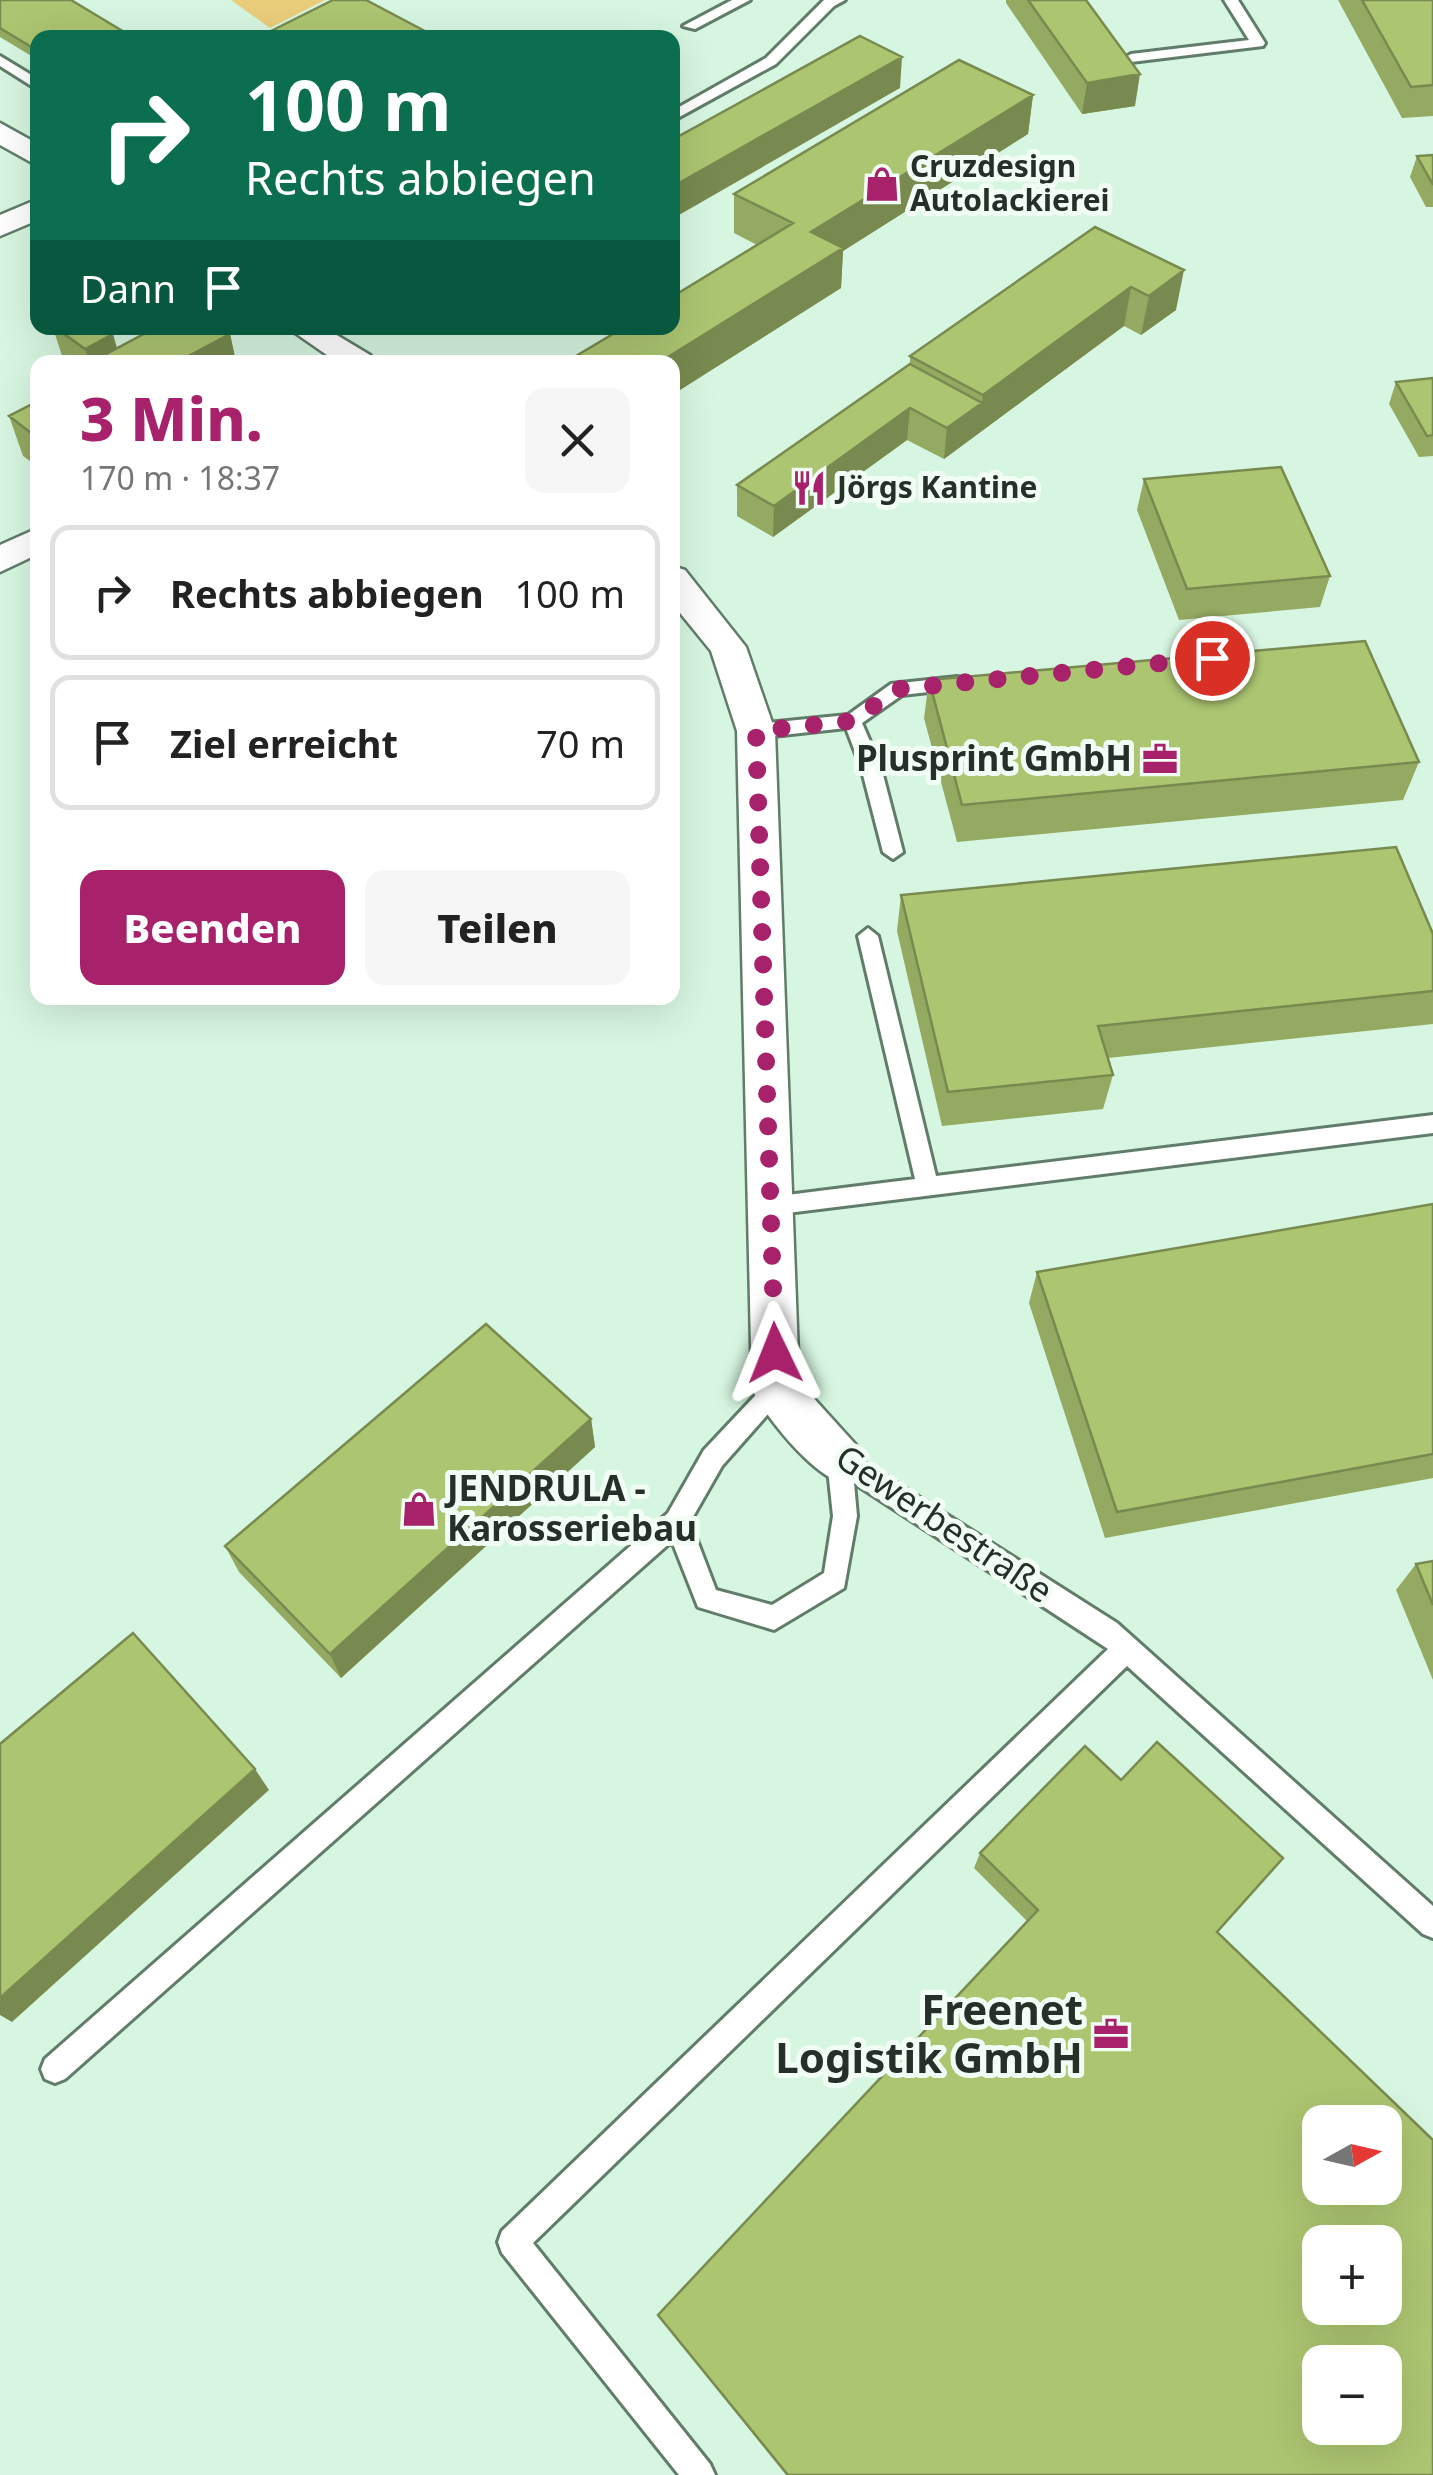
<!DOCTYPE html>
<html lang="de">
<meta charset="utf-8">
<style>
:root{--surface:#fff;--page:#f6f6f6;--text:#222;--muted:#767676;--line:#e0e0e0;--accent:#a7216b}
body{margin:0;font-family:"Noto Sans",sans-serif;background:var(--page);color:var(--text);height:100vh;display:flex;flex-direction:column;font-size:38px;white-space:nowrap}
*{box-sizing:border-box;margin:0}
p{font-size:32px;color:var(--muted)}
.icon{flex:none;width:55px;height:55px;fill:none;stroke:currentColor;stroke-width:2;stroke-linecap:round;stroke-linejoin:round}
.map{position:relative;flex:1;overflow:hidden}
.panel{position:absolute;left:30px;top:355px;width:650px;height:650px;display:flex;flex-direction:column;background:var(--surface);border-radius:20px;box-shadow:0 10px 40px #0002}
.panel>*{flex:none}
.banner{position:absolute;left:30px;top:30px;width:650px;height:305px;border-radius:20px;box-shadow:0 10px 40px #0002;background:#0b6e4f;color:#fff;overflow:hidden}
.needle{width:65px;rotate:82deg}
.controls{position:absolute;left:1302px;top:2105px;display:grid;gap:20px}
.controls a{display:grid;place-items:center;width:100px;height:100px;border-radius:20px;background:var(--surface);box-shadow:0 10px 40px #0002;font-size:50px}
.pin{position:absolute;display:grid;place-items:center;width:85px;height:85px;color:#fff;margin:-42px;border:5px solid #fff;border-radius:50%;box-shadow:0 2px 10px #0007}
.me{position:absolute;width:110px;margin:-55px;rotate:358deg;stroke-linejoin:round;filter:drop-shadow(0 0 8px #0008)}
.turn{display:flex;align-items:center;gap:35px;height:210px;padding:0 50px;font-size:45px}
.turn .icon{width:130px;height:130px;stroke-width:2.5}
.turn b{display:block;font-size:70px;line-height:85px}
.then{display:flex;align-items:center;height:95px;padding:0 50px;background:#0003;gap:20px;font-size:38px}
.round{display:grid;place-items:center;flex:none;width:105px;height:105px;border-radius:20px;background:var(--page)}
.summary{display:flex;align-items:center;justify-content:space-between;height:170px;padding:0 50px}
h1{font-size:60px;font-weight:800;line-height:75px;color:var(--accent)}
.button{display:flex;gap:20px;margin-top:auto;padding:20px 50px}
.button a{flex:1;height:115px;border-radius:20px;background:var(--accent);color:#fff;font-size:40px;font-weight:800;line-height:115px;text-align:center}
.button a+a{background:var(--page);color:var(--text)}
ul{padding:0;list-style:none}
li{display:flex;align-items:center;gap:30px;height:135px;margin:0 20px 15px;padding:0 30px;border:5px solid var(--line);border-radius:20px}
li div{flex:1}
li b{display:block;font-size:38px}
li em{font-style:normal}
.map>svg:first-child{display:block}
.green{fill:#eacd7b}
.lines{fill:none;stroke-linecap:round;stroke-linejoin:round}
.lane-casing{stroke:#617d6a;stroke-width:6}
.street-casing{stroke:#617d6a;stroke-width:5}
.lane{fill:#fff;fill-rule:evenodd}
.street{fill:#fff;fill-rule:evenodd}
.wall{fill:#94a961}
.shaded-wall{fill:#788a4f}
.building{fill:#acc571;stroke:#788a4f;stroke-width:2.5;fill-rule:evenodd}
.route{stroke:#a7216b;stroke-width:18;stroke-dasharray:0 32.4}
.labels{text-anchor:middle;stroke-width:10;stroke-linejoin:round;paint-order:stroke}
.far-poi-label{font-size:30px;font-weight:bold;fill:#253028;stroke:#f2fef5;text-anchor:start}
.poi-label{font-size:35px;font-weight:bold;fill:#253028;stroke:#f2fef5;text-anchor:end}
.street-label{font-size:35px;fill:#253028;stroke:#f2fef5}
.near-poi-label{font-size:42px;font-weight:bold;fill:#253028;stroke:#f2fef5;text-anchor:end}
</style>
<div class="map">
<svg width="1433" height="2475" viewBox="0 0 1433 2475">
<rect width="100%" height="100%" fill="#d7f6e1"/>
<!-- green -->
<path class="green" d="M231 0H325L270 28Z"/>
<g class="lines">
<defs>
<path id="lane" d="M732 0H750L695 29 683 26Z
M824 0H845L834 6 776 64 672 121V111L766 58Z
M1224 0H1238L1265 43 1263 46 1131 62 1124 58 1131 54 1249 40Z
M0 56 38 79V90L0 66Z
M957 677 964 678V688L902 695 862 723 881 767 903 852 893 859 883 852 861 767 846 728 756 738 747 731 756 724 848 715 891 684Z
M868 928 878 936 936 1176 1433 1115V1133L771 1215 763 1213 760 1206 763 1199 771 1197 915 1179 858 936Z
M776 1379 784 1382 788 1389 784 1396 722 1466 690 1522 716 1590 772 1605 824 1573 833 1516 827 1460 830 1452 839 1449 848 1452 1117 1623 1433 1906V1938L1423 1934 1127 1666 533 2243 710 2464 715 2475H679L502 2253 498 2242 502 2231 1108 1649 854 1483 857 1516 844 1588 774 1630 698 1607 672 1541 65 2079 55 2083 45 2079 41 2069 45 2059 668 1513 704 1450 768 1382Z"/>
<path id="street" d="M0 123 38 144V166L0 145Z
M38 199V220L0 236V215Z
M288 328H325L370 355 375 362H337Z
M38 528V554L0 572V545Z
M672 566 685 570 746 647 775 731 799 1382 856 1445 863 1460 856 1475 839 1482C810 1471 766 1418 752 1389L737 731 711 651 672 603Z"/>
</defs>
<!-- lane casing -->
<use href="#lane" class="lane-casing"/>
<!-- street casing -->
<use href="#street" class="street-casing"/>
<!-- lane -->
<use href="#lane" class="lane"/>
<!-- street -->
<use href="#street" class="street"/>
</g>
<!-- wall -->
<path class="wall" d="M0 0 38 38V60L0 37Z
M1006 0H1086L1135 106 1082 114 1006 3Z
M1338 0H1433V116L1402 118Z
M1033 95 1028 134 843 251 841 288 672 395V362L757 245 734 233V194Z
M1433 155V207H1426L1410 177 1417 156Z
M1095 227 1176 310 1141 335 1124 326 944 459 907 440 773 537 737 516V485L910 364V356Z
M53 328H103L117 348 230 334 236 362H64Z
M1433 378V456L1419 457 1389 404 1396 382Z
M38 401V467L23 456 9 416Z
M1144 479 1330 576 1320 607 1179 620 1137 510Z
M929 680 1419 762 1403 800 957 842 924 718Z
M901 895 1433 934V1024L1108 1058 1113 1075 1103 1109 942 1126 897 931Z
M1433 1204V1478L1105 1538 1029 1303 1037 1272Z
M591 1419 595 1447 341 1678 239 1572 225 1546Z
M1433 1561V1680L1396 1590 1416 1564Z
M980 1853 1217 1932 1433 2475H786L660 2318 658 2315 1028 1922 974 1868Z"/>
<!-- shaded-wall -->
<path class="shaded-wall" d="M902 57 900 88 672 219V187Z
M1140 74 1135 106 1082 114 1087 83Z
M1033 95 1028 134 843 251 841 288 672 395V362H660L811 232Z
M1184 270 1176 310 1141 335 1149 296Z
M1131 287 1124 326 944 459 947 428 982 403 983 395Z
M113 334 121 362 95 360 96 362H90L85 349Z
M230 334 236 362H177Z
M910 408 907 440 773 537 774 506Z
M678 477V498L672 502V480Z
M591 1419 595 1447 341 1678 330 1654Z
M255 1769 269 1790 12 2022 0 2015V1998Z"/>
<!-- building -->
<path class="building" d="M0 0H71L134 38H38V51L0 28Z
M333 0H366L438 38H257Z
M1028 0H1086L1140 74 1087 83Z
M1362 0H1433V85L1411 87Z
M860 36 902 57 672 187V140Z
M959 60 1033 95 811 232 843 248 660 362H566L623 328H672V297L793 223 734 194Z
M1433 155V185L1417 156Z
M1095 227 1184 270 1149 296 1131 287 983 395 910 356Z
M56 328H103L113 334 85 349Z
M155 328H220L230 334 177 362H99L95 360Z
M910 364 982 403 947 428 910 408 774 506 737 485Z
M1433 378V435L1427 436 1396 382Z
M38 401V435L35 436 9 416Z
M1281 467 1330 576 1187 589 1144 479Z
M1365 641 1419 762 962 805 929 680Z
M1396 847 1433 934V991L1098 1026 1113 1075 948 1092 901 895Z
M1433 1204V1454L1117 1512 1037 1272Z
M486 1324 591 1419 330 1654 225 1546Z
M1433 1561V1605L1416 1564Z
M133 1633 255 1769 0 1998V1744Z
M1157 1742 1283 1858 1217 1932 1433 2140V2475H788L658 2315 1038 1910 980 1853 1085 1746 1121 1780ZM1320 2122H1385V2188H1320ZM1320 2242H1385V2308H1320ZM1320 2362H1385V2428H1320Z"/>
<g class="lines">
<!-- route -->
<path class="route" d="M775 1353 756 731 852 721 898 689 1212 658"/>
</g>
<!-- icons -->
<defs>
<symbol id="shop-bare" viewBox="-9 -9 18 18"><path d="M-5-2.5h2.3a2.7 3.5 0 0 1 5.4 0H5L5.5 6h-11ZM-1.5-2.5h3a1.5 2.3 0 0 0-3 0Z" fill="#a7216b" stroke="#f2fef5" stroke-width="2.5" paint-order="stroke"/></symbol>
<symbol id="restaurant-bare" viewBox="-9 -9 18 18"><path d="M-5-6h1v4h1v-4h1v4h1v-4h1v5L-1.5 .5V6h-2V.5L-5-1ZM5-6V6H3V1.5H1.5Q1.5-4 5-6Z" fill="#a7216b" stroke="#f2fef5" stroke-width="2.5" paint-order="stroke"/></symbol>
<symbol id="office-bare" viewBox="-9 -9 18 18"><path d="M-6-3h4V-5.5h4V-3h4V5H-6ZM-1-4.5V-3h2v-1.5ZM-6 0V1H6V0Z" fill="#a7216b" stroke="#f2fef5" stroke-width="2.5" paint-order="stroke"/></symbol>
</defs>
<g fill-rule="evenodd">
<use href="#shop-bare" x="857" y="159" width="50" height="50"/>
<use href="#restaurant-bare" x="784" y="463" width="50" height="50"/>
<use href="#office-bare" x="1135" y="734" width="50" height="50"/>
<use href="#shop-bare" x="394" y="1484" width="50" height="50"/>
<use href="#office-bare" x="1086" y="2009" width="50" height="50"/>
</g>
<g class="labels">
<!-- far-poi labels -->
<g class="far-poi-label">
<text x="910" y="177">Cruzdesign<tspan x="910" dy="34">Autolackierei</tspan></text>
<text x="837" y="498">Jörgs Kantine</text>
</g>
<!-- poi labels -->
<g class="poi-label">
<text x="1132" y="771">Plusprint GmbH</text>
<text x="447" y="1501" text-anchor="start">JENDRULA -<tspan x="447" dy="40">Karosseriebau</tspan></text>
</g>
<!-- street labels -->
<g class="street-label">
<text transform="translate(944 1524) rotate(34)" y="12">Gewerbestraße</text>
</g>
<!-- near-poi labels -->
<g class="near-poi-label">
<text x="1083" y="2025">Freenet<tspan x="1083" dy="48">Logistik GmbH</tspan></text>
</g>
</g>
</svg>
<div class="controls">
<a><svg class="needle" viewBox="-14 -14 28 28"><path d="M0-13l5 13h-10z" fill="#e53935"/><path d="M0 13l5-13h-10z" fill="#767676"/></svg></a>
<a>+</a>
<a>−</a>
</div>
<div class="pin" style="left:1212px;top:658px;background:#d93025"><svg class="icon" aria-label="arrive" viewBox="0 0 24 24"><path d="M6 21V4h12l-3 4 3 4H6"/></svg></div>
<svg class="me" style="left:775px;top:1353px" viewBox="-20 -20 40 40"><path d="M0-17L14 15 0 8-14 15z" fill="#a7216b" stroke="#fff" stroke-width="4"/></svg>
<div class="banner">
<div class="turn"><svg class="icon" aria-label="right" viewBox="0 0 24 24"><path d="M7 20v-9h11M14 6l5 5-5 5"/></svg><div><b>100 m</b>Rechts abbiegen</div></div>
<div class="then">Dann<svg class="icon" aria-label="arrive" viewBox="0 0 24 24"><path d="M6 21V4h12l-3 4 3 4H6"/></svg></div>
</div>
<section class="panel">
<div class="summary"><div><h1>3 Min.</h1><p>170 m · 18:37</p></div><a class="round"><svg class="icon" aria-label="close" viewBox="0 0 24 24"><path d="M6 6l12 12M18 6L6 18"/></svg></a></div>
<ul>
<li><svg class="icon" aria-label="right" viewBox="0 0 24 24"><path d="M7 20v-9h11M14 6l5 5-5 5"/></svg><div><b>Rechts abbiegen</b></div><em>100 m</em></li>
<li><svg class="icon" aria-label="arrive" viewBox="0 0 24 24"><path d="M6 21V4h12l-3 4 3 4H6"/></svg><div><b>Ziel erreicht</b></div><em>70 m</em></li>
</ul>
<div class="button"><a>Beenden</a><a>Teilen</a></div>
</section>
</div>
